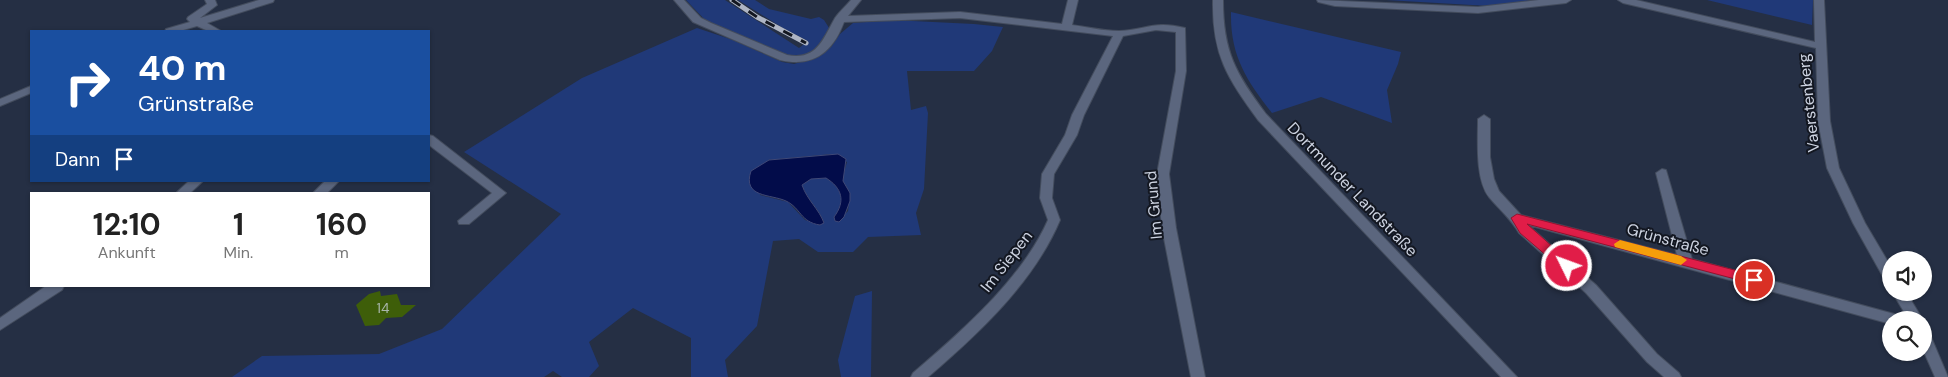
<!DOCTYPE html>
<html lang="de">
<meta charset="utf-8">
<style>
:root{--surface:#fff;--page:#f6f6f6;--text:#222;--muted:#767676}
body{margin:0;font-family:"DM Sans",sans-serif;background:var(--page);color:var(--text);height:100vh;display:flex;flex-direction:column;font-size:19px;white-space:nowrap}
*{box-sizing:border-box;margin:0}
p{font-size:16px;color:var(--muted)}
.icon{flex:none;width:28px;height:28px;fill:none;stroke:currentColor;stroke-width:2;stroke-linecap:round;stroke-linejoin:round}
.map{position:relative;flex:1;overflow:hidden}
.sheet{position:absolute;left:30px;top:192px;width:400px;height:95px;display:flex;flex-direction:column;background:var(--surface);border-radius:0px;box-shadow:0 1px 4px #0004}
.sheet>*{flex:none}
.banner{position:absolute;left:30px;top:30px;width:400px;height:152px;border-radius:0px;box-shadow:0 1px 4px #0004;background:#1a4fa0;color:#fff;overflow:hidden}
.tools{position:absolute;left:1882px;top:251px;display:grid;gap:10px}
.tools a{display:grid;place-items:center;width:50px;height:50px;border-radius:50%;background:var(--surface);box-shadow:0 1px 4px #0004;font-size:25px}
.pin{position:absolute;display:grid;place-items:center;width:42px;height:42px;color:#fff;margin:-21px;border:2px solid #fff;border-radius:50%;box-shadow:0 1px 5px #0007}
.me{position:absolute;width:55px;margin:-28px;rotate:312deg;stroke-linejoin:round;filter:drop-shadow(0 0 4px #0008)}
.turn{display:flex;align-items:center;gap:18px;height:105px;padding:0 25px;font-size:22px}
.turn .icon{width:65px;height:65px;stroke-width:2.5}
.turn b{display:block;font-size:35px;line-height:42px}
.then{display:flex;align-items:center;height:48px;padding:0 25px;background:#0003;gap:10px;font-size:19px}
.eta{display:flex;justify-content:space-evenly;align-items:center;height:85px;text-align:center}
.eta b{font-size:30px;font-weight:700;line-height:35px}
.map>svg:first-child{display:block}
.green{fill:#203978;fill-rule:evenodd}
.water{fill:#020c4a;stroke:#3f4877}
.building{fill:#3e5e09}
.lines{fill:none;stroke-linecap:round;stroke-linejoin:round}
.street-casing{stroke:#434c5d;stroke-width:2}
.secondary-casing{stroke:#434c5d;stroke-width:2}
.street{fill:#5b667e;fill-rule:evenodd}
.secondary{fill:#5b667e;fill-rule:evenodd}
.rail-casing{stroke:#aeb5c4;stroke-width:5}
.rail{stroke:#131721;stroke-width:3;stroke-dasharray:10;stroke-linecap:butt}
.route{fill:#e11d48;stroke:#92132f}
.slow{fill:#f59e0b}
.labels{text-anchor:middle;stroke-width:4;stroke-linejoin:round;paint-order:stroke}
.number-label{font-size:14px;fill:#a9b6ab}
.street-label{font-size:16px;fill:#cdd3e1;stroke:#131721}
</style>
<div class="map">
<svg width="1948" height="377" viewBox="0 0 1948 377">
<rect width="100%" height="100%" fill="#252f44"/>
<!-- green -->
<path class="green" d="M686 0H725L799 48 808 41 783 28 738 0H755L769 9 811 19 819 17 824 20 831 31 828 38 808 55 791 58 708 23Z
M1386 0H1533L1489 6Z
M1707 0H1813L1812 25Z
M1231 12 1401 52 1398 64 1387 90 1392 123 1321 97 1272 113C1246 80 1230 55 1231 12Z
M892 20 974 24 1003 27 992 51 974 71H907L911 110 926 106 928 113 924 189 916 213 921 235 868 237 853 252H818L799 239 773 241 757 326 725 360 728 377H691V338L633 308 589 342 599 366 589 377H562L553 371 544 377H232L262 356 379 354 442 329 561 214 464 152 582 78 697 28 733 40 782 62 794 64 817 57 831 47 840 34 853 23ZM832 154 847 162 843 176V181L850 193 848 211 839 221H835L834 217C846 201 842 188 826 178L811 179 802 185C807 199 819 209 824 222L820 225 805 220 788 202 760 195 768 160Z
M872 291 871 377H841L838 360 855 296Z"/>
<!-- water -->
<path class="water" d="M838 154 846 159 843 181 850 193V201L844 217 839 222 835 221 834 217C846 201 842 188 826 178L811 179 802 185C807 200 819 209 824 223L820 225C800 222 801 208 786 201 771 194 742 198 751 171L769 160Z"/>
<!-- building -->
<path class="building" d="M380 291 381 296 397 294 401 305H416L402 317 386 318 379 325 365 326 356 305 369 294Z"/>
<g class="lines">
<defs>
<path id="street" d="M205 0H215L217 5 200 18 259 0H274L273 2 207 23 221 31H208L197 26 180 31H165L166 29 190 22 187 19 188 17 207 4Z
M674 0H684L701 18 711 23 787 55C817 61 823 39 835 18 839 12 846 6 851 0H861L848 16 960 12 1062 24 1068 0H1078L1072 25C1087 27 1103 31 1119 31 1146 30 1154 20 1185 28L1186 71 1169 174 1176 228 1205 377H1191L1162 228 1157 174 1176 71V32L1156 30 1123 36 1084 115 1077 135 1054 174 1052 198 1060 220C1034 282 979 333 928 377H911L913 373C961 332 1022 279 1048 220L1040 198 1042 174 1065 135 1072 115 1113 36 960 18 844 22C833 52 813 68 780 60L693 22Z
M1317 0 1478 7 1539 0H1571L1566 3 1478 13 1335 6 1318 2Z
M1618 0H1636L1815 42 1814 0H1824L1830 121 1839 168 1865 223 1891 267V283L1886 282 1853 223 1827 168 1818 121 1816 48 1623 3Z
M31 86V93L0 106V99Z
M1484 115 1490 119V157L1494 179 1499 191 1521 215 1677 255 1656 173 1662 169 1666 170 1692 259 1898 315 1903 316 1905 320H1891V324L1528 225 1596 285 1657 354 1679 373 1681 377H1664L1647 362 1586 293 1519 233C1511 219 1499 209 1489 197 1475 179 1478 141 1478 119Z
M429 135 433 136 506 193 469 224H459L458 221 492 193 429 145Z
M189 181H203L189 194H175Z
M325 181H339L326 194H312Z
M46 286H64L62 290 0 330V318Z
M1892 292H1906L1923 320H1909Z
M1924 331 1929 333 1931 337 1948 377H1935L1924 352Z"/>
<path id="secondary" d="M1213 0H1223C1223 52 1236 74 1266 114L1517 377H1501L1258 120C1227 77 1212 55 1213 0Z"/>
</defs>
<!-- street casing -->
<use href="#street" class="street-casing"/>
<!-- secondary casing -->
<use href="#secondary" class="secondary-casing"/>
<!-- street -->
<use href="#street" class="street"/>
<!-- secondary -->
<use href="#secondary" class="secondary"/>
<defs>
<path id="rail" d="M732 0 757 17 806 43"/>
</defs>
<!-- rail casing -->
<use href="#rail" class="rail-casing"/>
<!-- rail -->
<use href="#rail" class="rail"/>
</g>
<!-- route -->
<path class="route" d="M1517 214 1754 275 1758 277 1760 280 1758 283 1754 284 1527 224 1571 263 1573 266 1567 270 1562 269 1520 233 1511 218Z"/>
<!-- slow -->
<path class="slow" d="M1620 240 1681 256 1687 260 1681 265 1615 247 1614 244Z"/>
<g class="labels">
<!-- number labels -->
<g class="number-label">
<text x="383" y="313">14</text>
</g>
<!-- street labels -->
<g class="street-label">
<text transform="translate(1808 103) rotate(-96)" y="6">Vaerstenberg</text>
<text transform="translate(1353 189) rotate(46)" y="6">Dortmunder Landstraße</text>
<text transform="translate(1153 205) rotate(-95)" y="6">Im Grund</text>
<text transform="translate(1668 239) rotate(15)" y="6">Grünstraße</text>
<text transform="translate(1006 261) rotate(-52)" y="6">Im Siepen</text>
</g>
</g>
</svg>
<div class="tools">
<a><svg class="icon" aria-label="sound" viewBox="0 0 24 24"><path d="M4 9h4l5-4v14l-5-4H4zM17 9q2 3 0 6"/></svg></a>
<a><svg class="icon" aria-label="search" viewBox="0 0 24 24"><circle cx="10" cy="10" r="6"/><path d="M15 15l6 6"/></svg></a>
</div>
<div class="pin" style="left:1754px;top:280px;background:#d93025"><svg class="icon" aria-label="arrive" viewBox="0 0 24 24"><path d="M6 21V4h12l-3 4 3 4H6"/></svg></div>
<svg class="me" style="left:1567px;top:266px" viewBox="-20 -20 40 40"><circle r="17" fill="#e11d48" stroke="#fff" stroke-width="3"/><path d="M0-11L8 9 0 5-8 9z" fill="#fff"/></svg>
<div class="banner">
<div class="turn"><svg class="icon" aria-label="right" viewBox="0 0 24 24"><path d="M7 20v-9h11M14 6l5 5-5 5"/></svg><div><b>40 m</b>Grünstraße</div></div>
<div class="then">Dann<svg class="icon" aria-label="arrive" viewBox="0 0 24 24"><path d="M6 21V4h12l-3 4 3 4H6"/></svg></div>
</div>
<section class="sheet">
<div class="eta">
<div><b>12:10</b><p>Ankunft</p></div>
<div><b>1</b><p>Min.</p></div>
<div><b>160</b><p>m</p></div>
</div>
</section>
</div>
